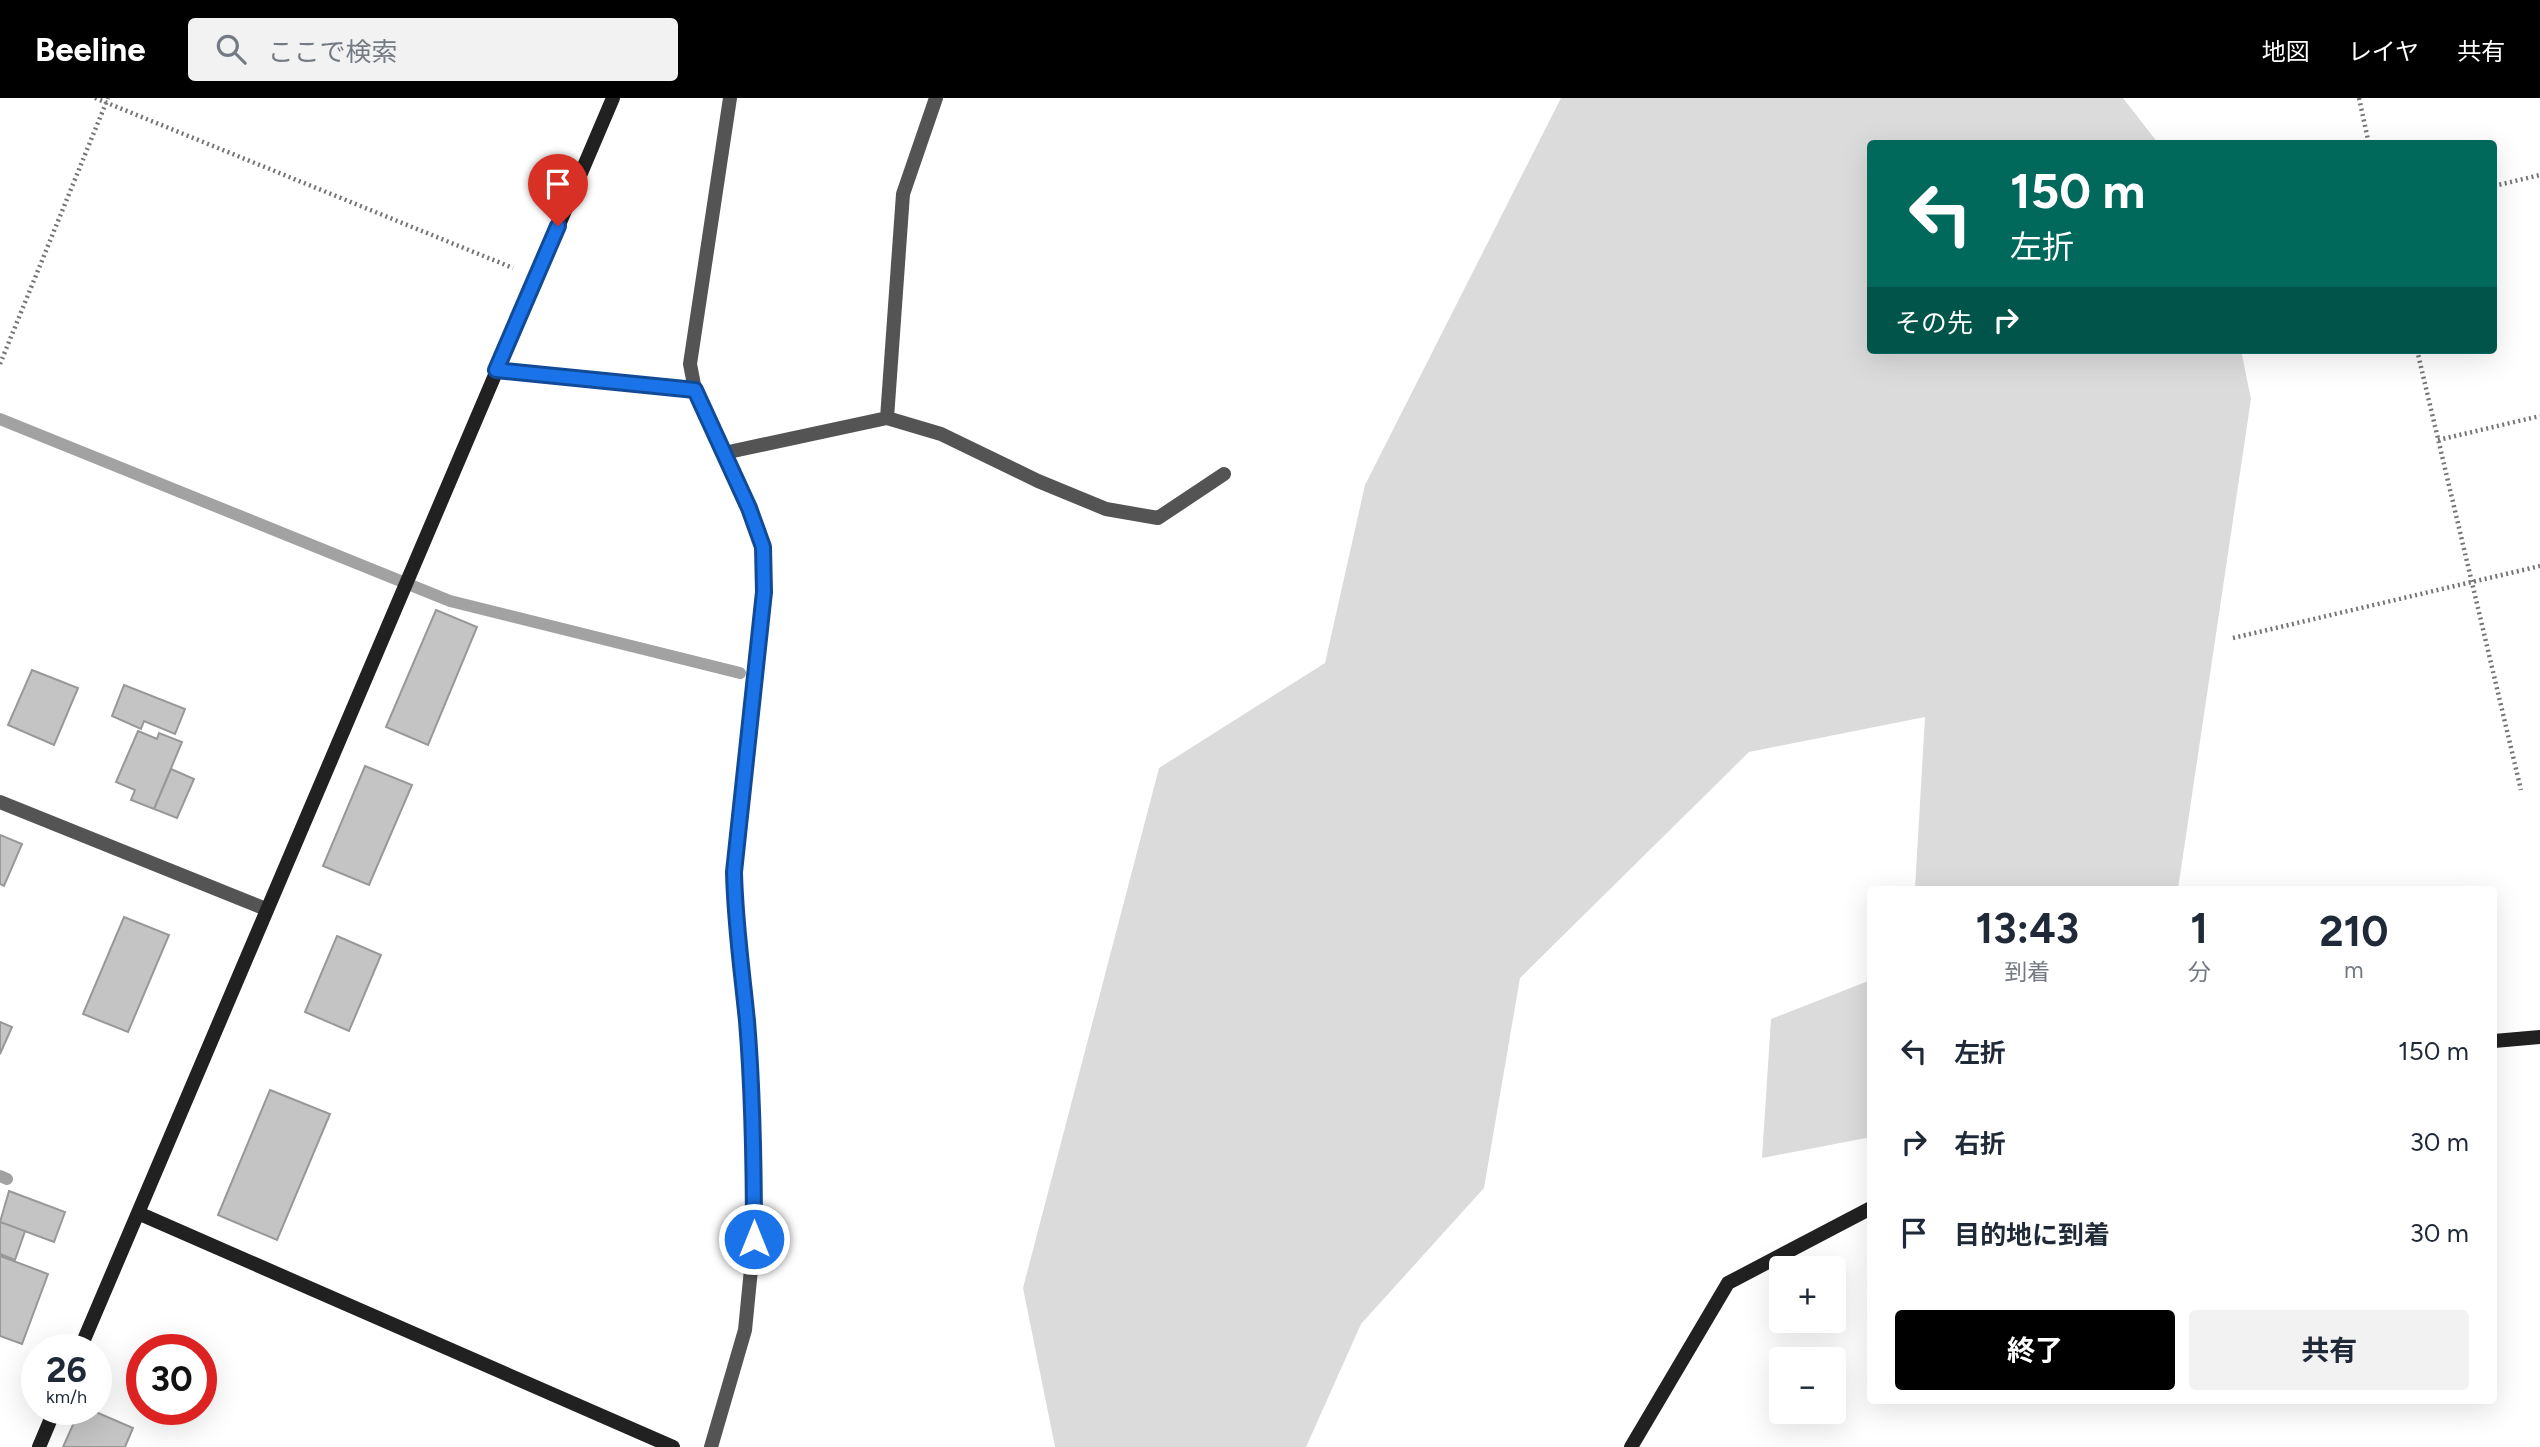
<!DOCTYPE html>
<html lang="ja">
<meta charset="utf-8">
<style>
:root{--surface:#fff;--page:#f2f2f3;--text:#1f2937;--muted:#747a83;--accent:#000}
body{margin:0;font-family:Figtree,"Noto Sans JP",sans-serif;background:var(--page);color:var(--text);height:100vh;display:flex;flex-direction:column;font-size:26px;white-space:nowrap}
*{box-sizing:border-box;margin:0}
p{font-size:23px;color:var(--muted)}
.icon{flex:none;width:38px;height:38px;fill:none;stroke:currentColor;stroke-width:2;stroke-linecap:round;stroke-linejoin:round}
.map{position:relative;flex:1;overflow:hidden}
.side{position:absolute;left:1867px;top:788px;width:630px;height:518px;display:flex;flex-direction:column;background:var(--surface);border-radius:7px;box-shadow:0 7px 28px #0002}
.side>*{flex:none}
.hud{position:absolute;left:1867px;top:42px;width:630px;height:214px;border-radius:7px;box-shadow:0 7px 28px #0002;background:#00695c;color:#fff;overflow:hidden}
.buttons{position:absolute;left:1769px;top:1158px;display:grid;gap:14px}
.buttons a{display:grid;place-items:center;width:77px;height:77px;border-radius:7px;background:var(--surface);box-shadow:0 7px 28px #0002;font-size:35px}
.speed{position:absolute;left:21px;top:1236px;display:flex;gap:14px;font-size:35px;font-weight:700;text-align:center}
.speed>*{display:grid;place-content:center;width:91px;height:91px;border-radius:50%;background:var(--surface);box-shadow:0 7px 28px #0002;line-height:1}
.speed small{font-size:18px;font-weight:400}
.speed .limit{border:10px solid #d22;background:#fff;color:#111}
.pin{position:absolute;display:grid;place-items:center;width:60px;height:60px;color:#fff;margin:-72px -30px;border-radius:50% 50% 50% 0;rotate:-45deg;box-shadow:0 0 7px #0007}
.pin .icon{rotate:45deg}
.me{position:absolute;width:77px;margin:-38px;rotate:0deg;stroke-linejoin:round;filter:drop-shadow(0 0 5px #0008)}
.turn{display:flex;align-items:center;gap:24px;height:147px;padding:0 28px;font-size:32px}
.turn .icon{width:91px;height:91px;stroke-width:2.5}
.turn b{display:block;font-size:49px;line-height:60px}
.then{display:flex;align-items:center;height:66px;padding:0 28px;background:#0003;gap:14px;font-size:26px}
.eta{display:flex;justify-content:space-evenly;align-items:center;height:119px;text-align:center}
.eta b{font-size:42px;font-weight:700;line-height:49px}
.cta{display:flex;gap:14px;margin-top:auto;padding:14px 28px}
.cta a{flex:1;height:80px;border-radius:7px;background:var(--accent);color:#fff;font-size:28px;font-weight:700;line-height:80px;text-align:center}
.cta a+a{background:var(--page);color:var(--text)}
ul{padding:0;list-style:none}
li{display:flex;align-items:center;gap:21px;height:91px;padding:0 28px}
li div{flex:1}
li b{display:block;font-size:26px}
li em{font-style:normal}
header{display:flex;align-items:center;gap:42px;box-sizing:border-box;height:98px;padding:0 35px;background:var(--accent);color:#fff}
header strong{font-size:33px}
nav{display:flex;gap:38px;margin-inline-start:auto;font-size:24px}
.search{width:490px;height:63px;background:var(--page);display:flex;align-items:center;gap:18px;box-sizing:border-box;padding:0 24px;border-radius:7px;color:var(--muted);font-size:26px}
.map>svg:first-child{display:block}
.green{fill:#dbdbdb}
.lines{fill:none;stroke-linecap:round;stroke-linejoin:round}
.stream{stroke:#a2a2a2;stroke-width:12}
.building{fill:#c4c4c4;stroke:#989898;stroke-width:2}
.path{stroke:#767676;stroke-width:4.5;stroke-dasharray:2 3.5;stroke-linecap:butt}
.lane{stroke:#545454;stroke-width:14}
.street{stroke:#545454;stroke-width:14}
.secondary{stroke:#212121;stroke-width:14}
.route-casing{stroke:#114b97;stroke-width:18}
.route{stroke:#1a73e8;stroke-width:12}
</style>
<header>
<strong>Beeline</strong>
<div class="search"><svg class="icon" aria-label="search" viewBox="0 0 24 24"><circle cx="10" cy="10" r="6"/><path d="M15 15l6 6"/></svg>ここで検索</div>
<nav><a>地図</a><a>レイヤ</a><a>共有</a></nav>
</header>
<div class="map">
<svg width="2540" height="1349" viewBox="0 0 2540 1349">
<rect width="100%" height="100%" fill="#fff"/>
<!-- green -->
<path class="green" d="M1561 0H2123L2158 45 1871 46V252H2241L2251 301 2178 791H1915L1925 619 1749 654 1520 880 1484 1090 1361 1226 1306 1349H1055L1023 1190 1159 670 1325 565 1365 387Z
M1871 882V1039L1762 1060 1771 921Z"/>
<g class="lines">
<!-- stream -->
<path class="stream" d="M0 321 450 503 740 575
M0 1078 7 1081"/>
</g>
<!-- building -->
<path class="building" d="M436 512 477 529 428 647 386 629Z
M32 572 78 590 54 647 8 627Z
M124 587 185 611 175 636 144 623 141 631 112 618Z
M138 633 157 641 159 635 182 644 154 711 131 702 135 692 116 684Z
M365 668 412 687 369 787 323 768Z
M171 671 194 681 177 720 154 711Z
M0 737 22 746 4 788 0 786Z
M124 819 169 837 128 934 83 916Z
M337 838 381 857 349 933 305 914Z
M0 924 12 929 0 956Z
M270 992 330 1016 277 1142 218 1117Z
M9 1093 65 1114 54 1144 0 1124Z
M0 1124 25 1133 15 1162 0 1156Z
M0 1158 48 1176 22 1246 0 1238Z
M80 1311H89L133 1330 125 1349H63Z"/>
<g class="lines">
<!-- path -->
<path class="path" d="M95 0 513 170
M2359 0 2369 46
M2494 88 2540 77
M2417 252 2521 692
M0 266 108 0
M2438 342 2540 318
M2233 540 2540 468"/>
<!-- lane -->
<path class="lane" d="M496 272 695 292
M887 320 903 96 936 0
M724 355 887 320 941 336 1038 383 1106 411 1158 420 1224 376"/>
<!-- street -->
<path class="street" d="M0 704 266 811
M711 1349 745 1232 754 1141V1023L747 922 735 814 734 774 764 494 763 449 749 410 695 292 690 266 730 0"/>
<!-- secondary -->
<path class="secondary" d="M2494 943 2540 939
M138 1115 673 1349
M80 1251 613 0
M39 1349 55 1311
M1631 1349 1728 1185 1871 1110"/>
</g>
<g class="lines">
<defs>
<path id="route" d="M558 128 496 272 695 292 749 410 763 449 764 494 734 774C735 824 742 873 747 923 753 996 754 1068 754 1141"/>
</defs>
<!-- route casing -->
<use href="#route" class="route-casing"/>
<!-- route -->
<use href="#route" class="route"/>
</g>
</svg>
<div class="buttons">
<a>+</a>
<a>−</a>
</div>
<div class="speed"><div>26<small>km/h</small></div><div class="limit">30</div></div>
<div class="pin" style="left:558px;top:128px;background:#d93025"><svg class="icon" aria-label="arrive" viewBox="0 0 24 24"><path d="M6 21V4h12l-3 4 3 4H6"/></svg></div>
<svg class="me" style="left:754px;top:1141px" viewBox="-20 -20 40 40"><circle r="17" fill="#1a73e8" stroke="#fff" stroke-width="3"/><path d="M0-11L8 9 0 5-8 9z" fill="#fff"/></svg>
<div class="hud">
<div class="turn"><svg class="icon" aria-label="left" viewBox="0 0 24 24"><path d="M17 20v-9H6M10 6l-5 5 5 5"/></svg><div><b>150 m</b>左折</div></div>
<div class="then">その先<svg class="icon" aria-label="right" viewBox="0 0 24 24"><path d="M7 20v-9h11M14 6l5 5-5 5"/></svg></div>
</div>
<section class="side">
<div class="eta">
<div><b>13:43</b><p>到着</p></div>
<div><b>1</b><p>分</p></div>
<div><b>210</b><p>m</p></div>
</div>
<ul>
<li><svg class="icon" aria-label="left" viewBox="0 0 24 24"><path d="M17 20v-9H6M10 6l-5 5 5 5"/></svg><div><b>左折</b></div><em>150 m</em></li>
<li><svg class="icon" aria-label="right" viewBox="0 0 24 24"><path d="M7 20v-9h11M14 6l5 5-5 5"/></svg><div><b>右折</b></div><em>30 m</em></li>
<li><svg class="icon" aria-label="arrive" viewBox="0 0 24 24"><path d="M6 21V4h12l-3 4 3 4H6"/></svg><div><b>目的地に到着</b></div><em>30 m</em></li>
</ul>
<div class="cta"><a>終了</a><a>共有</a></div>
</section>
</div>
